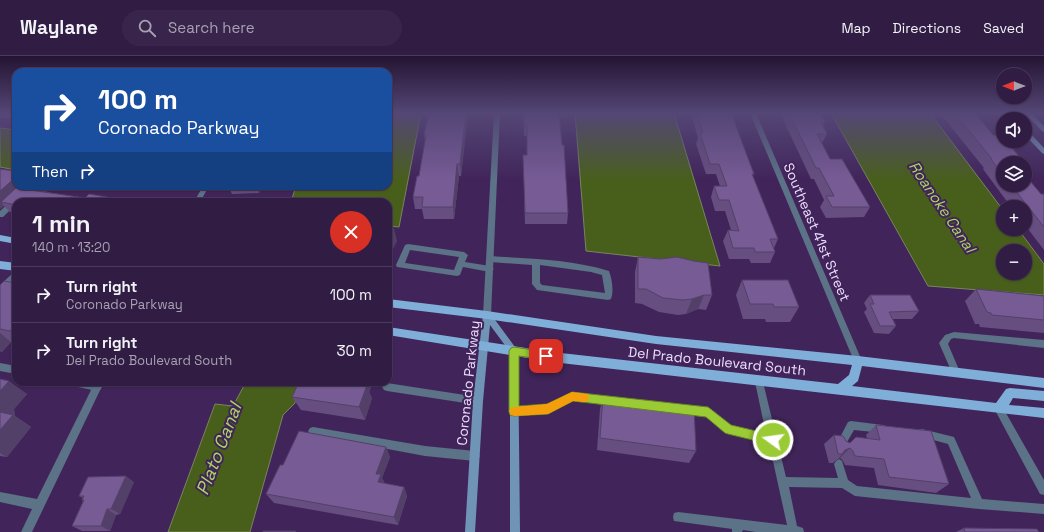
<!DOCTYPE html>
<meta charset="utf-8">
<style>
:root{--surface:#311c44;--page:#39254b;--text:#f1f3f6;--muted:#a8a1b2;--line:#4c3a5d}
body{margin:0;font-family:"Space Grotesk",sans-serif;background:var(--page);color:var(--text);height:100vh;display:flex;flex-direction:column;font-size:15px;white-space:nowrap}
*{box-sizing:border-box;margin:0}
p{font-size:13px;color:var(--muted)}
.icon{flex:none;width:22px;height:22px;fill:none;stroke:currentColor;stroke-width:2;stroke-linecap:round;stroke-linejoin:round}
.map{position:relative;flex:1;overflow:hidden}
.drawer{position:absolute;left:12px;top:142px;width:380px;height:188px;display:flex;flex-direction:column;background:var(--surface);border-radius:12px;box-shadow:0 1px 3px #0004,0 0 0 1px var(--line)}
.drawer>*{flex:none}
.guide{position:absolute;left:12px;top:12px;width:380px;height:122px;border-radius:12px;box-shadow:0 1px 3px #0004,0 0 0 1px var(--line);background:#1a4fa0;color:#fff;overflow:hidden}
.needle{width:26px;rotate:270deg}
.tools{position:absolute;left:996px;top:12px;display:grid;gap:8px}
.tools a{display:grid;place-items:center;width:36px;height:36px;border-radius:50%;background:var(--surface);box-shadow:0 1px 3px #0004,0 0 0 1px var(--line);font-size:20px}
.pin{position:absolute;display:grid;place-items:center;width:34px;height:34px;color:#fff;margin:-17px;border-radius:8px;box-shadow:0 2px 6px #0006}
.me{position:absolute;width:44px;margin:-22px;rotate:284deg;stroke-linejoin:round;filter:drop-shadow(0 0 3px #0008)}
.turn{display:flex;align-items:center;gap:14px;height:84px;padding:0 20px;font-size:18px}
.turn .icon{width:52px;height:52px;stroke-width:2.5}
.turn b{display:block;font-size:28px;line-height:34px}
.then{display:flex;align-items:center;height:38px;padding:0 20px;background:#0003;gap:8px;font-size:15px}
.round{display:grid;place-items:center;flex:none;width:42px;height:42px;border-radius:21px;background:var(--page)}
.head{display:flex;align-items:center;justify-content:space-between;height:68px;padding:0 20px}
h1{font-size:24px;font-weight:800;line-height:30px}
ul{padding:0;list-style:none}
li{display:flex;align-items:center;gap:12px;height:56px;padding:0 20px;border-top:1px solid var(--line)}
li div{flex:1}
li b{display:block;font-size:15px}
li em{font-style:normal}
header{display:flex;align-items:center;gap:24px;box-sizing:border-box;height:56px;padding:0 20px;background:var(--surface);border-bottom:1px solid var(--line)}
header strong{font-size:19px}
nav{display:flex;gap:22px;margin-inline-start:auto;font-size:14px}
.search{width:280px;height:36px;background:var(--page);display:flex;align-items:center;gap:10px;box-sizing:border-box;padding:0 14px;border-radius:22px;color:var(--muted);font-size:15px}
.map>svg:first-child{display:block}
.water{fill:#485f1b;stroke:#79855f;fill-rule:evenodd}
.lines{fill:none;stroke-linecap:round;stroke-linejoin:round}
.lane{fill:#5b7287;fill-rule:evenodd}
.street{fill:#5b7287;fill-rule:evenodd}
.secondary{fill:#7094b5;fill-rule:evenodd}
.primary{fill:#7fafd9;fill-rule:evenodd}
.wall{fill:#664e80}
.shaded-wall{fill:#534068}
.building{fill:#775b95;stroke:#534068}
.route{fill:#9bcb34;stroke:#658422}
.slow{fill:#f59e0b}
.labels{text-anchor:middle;stroke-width:4;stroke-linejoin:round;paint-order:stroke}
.street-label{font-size:14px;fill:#ecddfe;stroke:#41255a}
.water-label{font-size:15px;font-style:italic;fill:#abd561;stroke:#41255a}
.near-water-label{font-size:18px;font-style:italic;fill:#abd561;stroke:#41255a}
</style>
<header>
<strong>Waylane</strong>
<div class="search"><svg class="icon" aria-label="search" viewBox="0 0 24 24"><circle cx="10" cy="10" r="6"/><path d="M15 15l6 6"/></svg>Search here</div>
<nav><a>Map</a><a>Directions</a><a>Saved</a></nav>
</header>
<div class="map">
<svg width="1044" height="476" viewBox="0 0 1044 476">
<rect width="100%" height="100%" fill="#41255a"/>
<!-- water -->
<path class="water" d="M388 57H421L399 171 388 170V146H291L296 130H388Z
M575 57H674L720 210 586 195Z
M831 57H930L1003 154V173H1018L1044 208V239L928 230ZM1003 195H1025V217H1003Z
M0 72 16 74V114L0 111Z
M246 326H301L295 347 283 359 250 476H168L215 348 233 350Z"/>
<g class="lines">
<!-- lane -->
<path class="lane" d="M12 144H14L17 146H16V148L3 161H0V155Z
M408 188 464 196 468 199 465 206 490 210 494 213 490 216 463 211 460 219 457 220 397 211 396 209 405 189ZM410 194 459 201 454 214 405 207Z
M490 200C529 203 571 203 609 215 612 223 614 235 611 243L608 244 537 234 532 228V209L490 206 486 203ZM540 209 591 216 602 219 605 237 542 229 540 227Z
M16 216V224L3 236 0 237V229L13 217Z
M954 276 1044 284V292L954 282 951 283 948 288 960 316 959 319 956 320 953 319 939 287 945 279Z
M0 307 16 310V318L0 315Z
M759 322 762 323 763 326 786 421 838 422 834 408 836 405 839 403 842 405 848 424 857 430 971 442 948 388 919 380 917 377 919 374 922 373 954 381 982 443 1044 448V458L979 453 855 440 842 432 789 431 797 470 803 472 804 476H756L743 474 742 476H732V473L674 465 673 461 674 457 678 456 787 469 769 387 728 377 725 376 706 360 683 357 680 356 678 353 680 350 683 349 708 352 711 353 731 369 766 378 755 326 756 323Z
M69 326H92L100 328 102 331 100 334 97 335 73 330 70 329Z
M387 327 478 341 481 342 483 345 481 348 478 349 387 335 384 334 382 331 384 328Z
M572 336 612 341 615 342 617 345 615 348 612 349 573 344 548 357 514 360 511 359 509 356 511 353 514 352 547 349Z
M851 365 883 369 886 370 888 373 886 376 883 377 854 374 843 393 840 395 837 393 835 390 837 387 848 366Z
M313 371 425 390 475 395 478 397 480 400 478 403 475 405 425 400 313 379 310 378 308 375 310 372Z"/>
<!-- street -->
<path class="street" d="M494 57H500L491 259 490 261H484L483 259Z
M750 57H756L862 305 861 308 858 309 855 308 854 305Z
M203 130H209L200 146H194Z
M95 326H104L32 476H21L32 453 0 446V436L37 443Z
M999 349 1002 350 1044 424V439L1040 438 996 356 994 353 996 350Z"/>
<!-- secondary -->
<path class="secondary" d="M1006 57H1012L1017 63H1011Z
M1025 57H1031L1044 70V76L1042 75Z
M1025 73 1027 74 1044 92V98L1042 97 1025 79Z
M487 256 490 257 518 295 520 476H510V296L490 269 483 345 475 476H465L473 345 483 259 484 257Z"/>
<!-- primary -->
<path class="primary" d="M0 179 16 182V188L0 185Z
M0 205 16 207V215L0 213Z
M388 243 487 255 656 280 858 300 1044 322V332L862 310 858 325 852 330 996 347 1006 333 1010 332 1044 335V345L1013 342 1009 349 1044 352V362L552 306 388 279V271L552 296 838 328 849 319 852 309 656 288 487 263 388 251Z"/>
</g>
<!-- wall -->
<path class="wall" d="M0 57H16V68L11 62H0Z
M468 57 461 120H459L454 163H424L422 153H415L413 141 419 120 425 85 424 79 431 60Z
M524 57H566V61H560V65L568 157 567 168H525L523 99H527V80H524Z
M691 57H731L754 118 753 120 778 183 774 192 775 196 770 207H751L749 203H729L723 185 728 174H731L725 155H715L711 141 714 130H720L716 118H706L696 88 698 82Z
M780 57H820L825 66 823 70 827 78 822 87 830 103 870 151 864 161 826 162 820 151 824 144 814 123H811Z
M940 57H975L1003 107V129H1025L1041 138H1044V194L1025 169V151H1011L983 113 984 112Z
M0 113 16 130H53L46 136 85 142 118 143 16 146V157L10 156 4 150 0 153Z
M153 130H173V131Z
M228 130H262L259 137 232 138Z
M638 201 712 239 706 254 698 253 686 258 678 259 659 256 642 248 635 247V216Z
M742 224 799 251 790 266H766L765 263H743L736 239Z
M16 227V287L11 286 2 296 0 295V229Z
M976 233 1044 240V277L980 271 979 268H975L965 245Z
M870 239 919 255 912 263H893L896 270 889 278 874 277 864 256 867 253 864 247Z
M0 323 27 338 14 353 15 360 31 371 7 401 0 400Z
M299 326H373L369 336 372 342 365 364 301 354 292 341Z
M603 340 696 395 689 407 597 394 600 353Z
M876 369 949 428 936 437 878 429 874 412 845 409 843 405 840 402 838 403 833 407H829L824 388 834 379 850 387 867 382 866 379Z
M386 391 390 401 382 422 385 428 404 431 407 440 398 469 274 447 266 438 283 409Z
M134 426 120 458 116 459 110 475H82L72 470 83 445 82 444 83 442 79 440Z
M964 472 1039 476H956Z"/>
<!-- shaded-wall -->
<path class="shaded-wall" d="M466 57H468L461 120 460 108Z
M457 108 459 120 454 163 453 151Z
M16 121V130H26L1 146 4 150 0 153V135Z
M34 130H53L38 144 30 134Z
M255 130H262L259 137Z
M118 143 120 146H115Z
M389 167 392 178 394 173 397 185 388 203V170Z
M704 239 698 253 686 258 692 243Z
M16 268V280L10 275Z
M0 277 11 286 2 296 0 294Z
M9 325 27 338 14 353 15 360 31 371 7 401 0 397V335Z
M362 326H373L369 336 372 342 365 364 359 351 362 328Z
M386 391 390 401 382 422 385 427 382 435 378 426 376 418Z
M850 392 840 402 838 403 842 398 845 394Z
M126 420 134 426 120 458 111 453Z
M404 431 407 440 398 469 394 461Z
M107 453 116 459 110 475 101 470Z"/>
<!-- building -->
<path class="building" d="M11 57H16V59H9Z
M432 57H466L460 108H457L453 151H422L423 141H413L417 120H419L426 79H424L428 60H431Z
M524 57H559L562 89H564L568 157H525L523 99H527V69H524Z
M697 57H731L754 118H752L778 183H770L775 196H755L754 192H733L728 174 739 175 729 144H719L714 130H727L719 108H710L700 77H703Z
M789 57H820L825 66H821L827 78H817L830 103H842L870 151H832L826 140H834L819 112H816Z
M955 57H975L993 79H1000L1003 82V85H1006L1025 107H1003V119L991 103H992Z
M0 113 16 115V121L0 135Z
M1025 119 1041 138H1044V171L1011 129H1025Z
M18 130H34L30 134 85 142 89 138 118 143 115 146H16V149L1 146Z
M388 172 394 173 388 186Z
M638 201 660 203 677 201 694 205 708 207 712 239H704L692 243 683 244 663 242 646 233H638Z
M742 224H788L799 251H774L773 248H750Z
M4 225 16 227V268L10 275 0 273V229Z
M976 233 1044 240V264L992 259 991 257 987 256Z
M870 239H910L919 255 889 256 896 270H880L870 248H874Z
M0 323 9 325 0 335Z
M299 326H362V328L367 329 359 351 292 341Z
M603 340 694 352 696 395 600 382Z
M0 356 13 359 0 374Z
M876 369 931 375 949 428 889 421 884 403 855 400 853 395 850 392 845 394 842 398H838L834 379 843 380 846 385 850 387 856 381 880 384Z
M299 375 386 391 376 418H381L378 426 404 431 394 461 266 438 280 409H283Z
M126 420 111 453H107L101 470H72L84 444H82L84 440H79L88 421Z
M964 472 1037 473 1039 476H965Z
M263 475H296L295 476H263Z"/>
<!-- sky -->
<linearGradient id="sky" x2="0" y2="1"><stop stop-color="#241432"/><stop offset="0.46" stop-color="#544676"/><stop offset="1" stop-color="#544676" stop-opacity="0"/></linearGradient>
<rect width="1044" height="124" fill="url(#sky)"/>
<!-- route -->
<path class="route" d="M514 291 546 296 550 297 551 300 550 303 546 304 519 300V350L547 348 572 336 708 351 731 369 773 379 777 380 778 384 777 388 773 389 728 378 725 377 706 361 573 345 548 358 514 360 510 359 509 356V295L511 292Z"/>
<!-- slow -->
<path class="slow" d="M572 336 588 338 589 342 588 345 584 346 573 345 548 358 515 360 511 359 509 355 511 352 515 351 547 348Z"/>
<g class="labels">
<!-- street labels -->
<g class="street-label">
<text transform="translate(817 176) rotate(67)" y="5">Southeast 41st Street</text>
<text transform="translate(717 305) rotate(6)" y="5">Del Prado Boulevard South</text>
<text transform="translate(468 327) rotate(-84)" y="5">Coronado Parkway</text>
</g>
<!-- water labels -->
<g class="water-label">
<text transform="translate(942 151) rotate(56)" y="5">Roanoke Canal</text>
</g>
<!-- near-water labels -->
<g class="near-water-label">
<text transform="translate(219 393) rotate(-69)" y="6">Plato Canal</text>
</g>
</g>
</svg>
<div class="tools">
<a><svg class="needle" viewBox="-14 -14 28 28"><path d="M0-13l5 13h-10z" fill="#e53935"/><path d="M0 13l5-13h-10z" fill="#a8a1b2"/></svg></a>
<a><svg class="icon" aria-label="sound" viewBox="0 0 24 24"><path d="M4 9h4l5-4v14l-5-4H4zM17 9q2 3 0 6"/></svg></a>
<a><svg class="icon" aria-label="layers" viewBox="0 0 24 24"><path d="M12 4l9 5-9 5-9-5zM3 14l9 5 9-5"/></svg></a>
<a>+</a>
<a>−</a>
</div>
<div class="pin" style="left:546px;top:300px;background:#d93025"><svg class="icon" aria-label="arrive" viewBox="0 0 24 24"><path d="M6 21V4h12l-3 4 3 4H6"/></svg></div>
<svg class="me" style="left:773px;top:384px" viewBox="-20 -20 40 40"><circle r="17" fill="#9bcb34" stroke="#fff" stroke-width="3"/><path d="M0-11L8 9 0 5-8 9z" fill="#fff"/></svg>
<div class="guide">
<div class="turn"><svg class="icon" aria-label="right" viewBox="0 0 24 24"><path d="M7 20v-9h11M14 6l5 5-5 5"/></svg><div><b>100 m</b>Coronado Parkway</div></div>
<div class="then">Then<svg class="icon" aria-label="right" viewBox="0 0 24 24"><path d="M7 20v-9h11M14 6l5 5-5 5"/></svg></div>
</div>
<section class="drawer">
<div class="head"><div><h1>1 min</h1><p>140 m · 13:20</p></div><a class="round" style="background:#d93025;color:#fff"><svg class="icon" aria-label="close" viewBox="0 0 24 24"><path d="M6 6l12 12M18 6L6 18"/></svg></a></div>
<ul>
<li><svg class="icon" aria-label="right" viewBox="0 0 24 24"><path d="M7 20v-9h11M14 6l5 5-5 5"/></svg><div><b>Turn right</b><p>Coronado Parkway</p></div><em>100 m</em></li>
<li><svg class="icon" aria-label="right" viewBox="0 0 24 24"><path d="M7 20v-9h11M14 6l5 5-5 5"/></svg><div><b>Turn right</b><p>Del Prado Boulevard South</p></div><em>30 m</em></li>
</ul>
</section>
</div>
